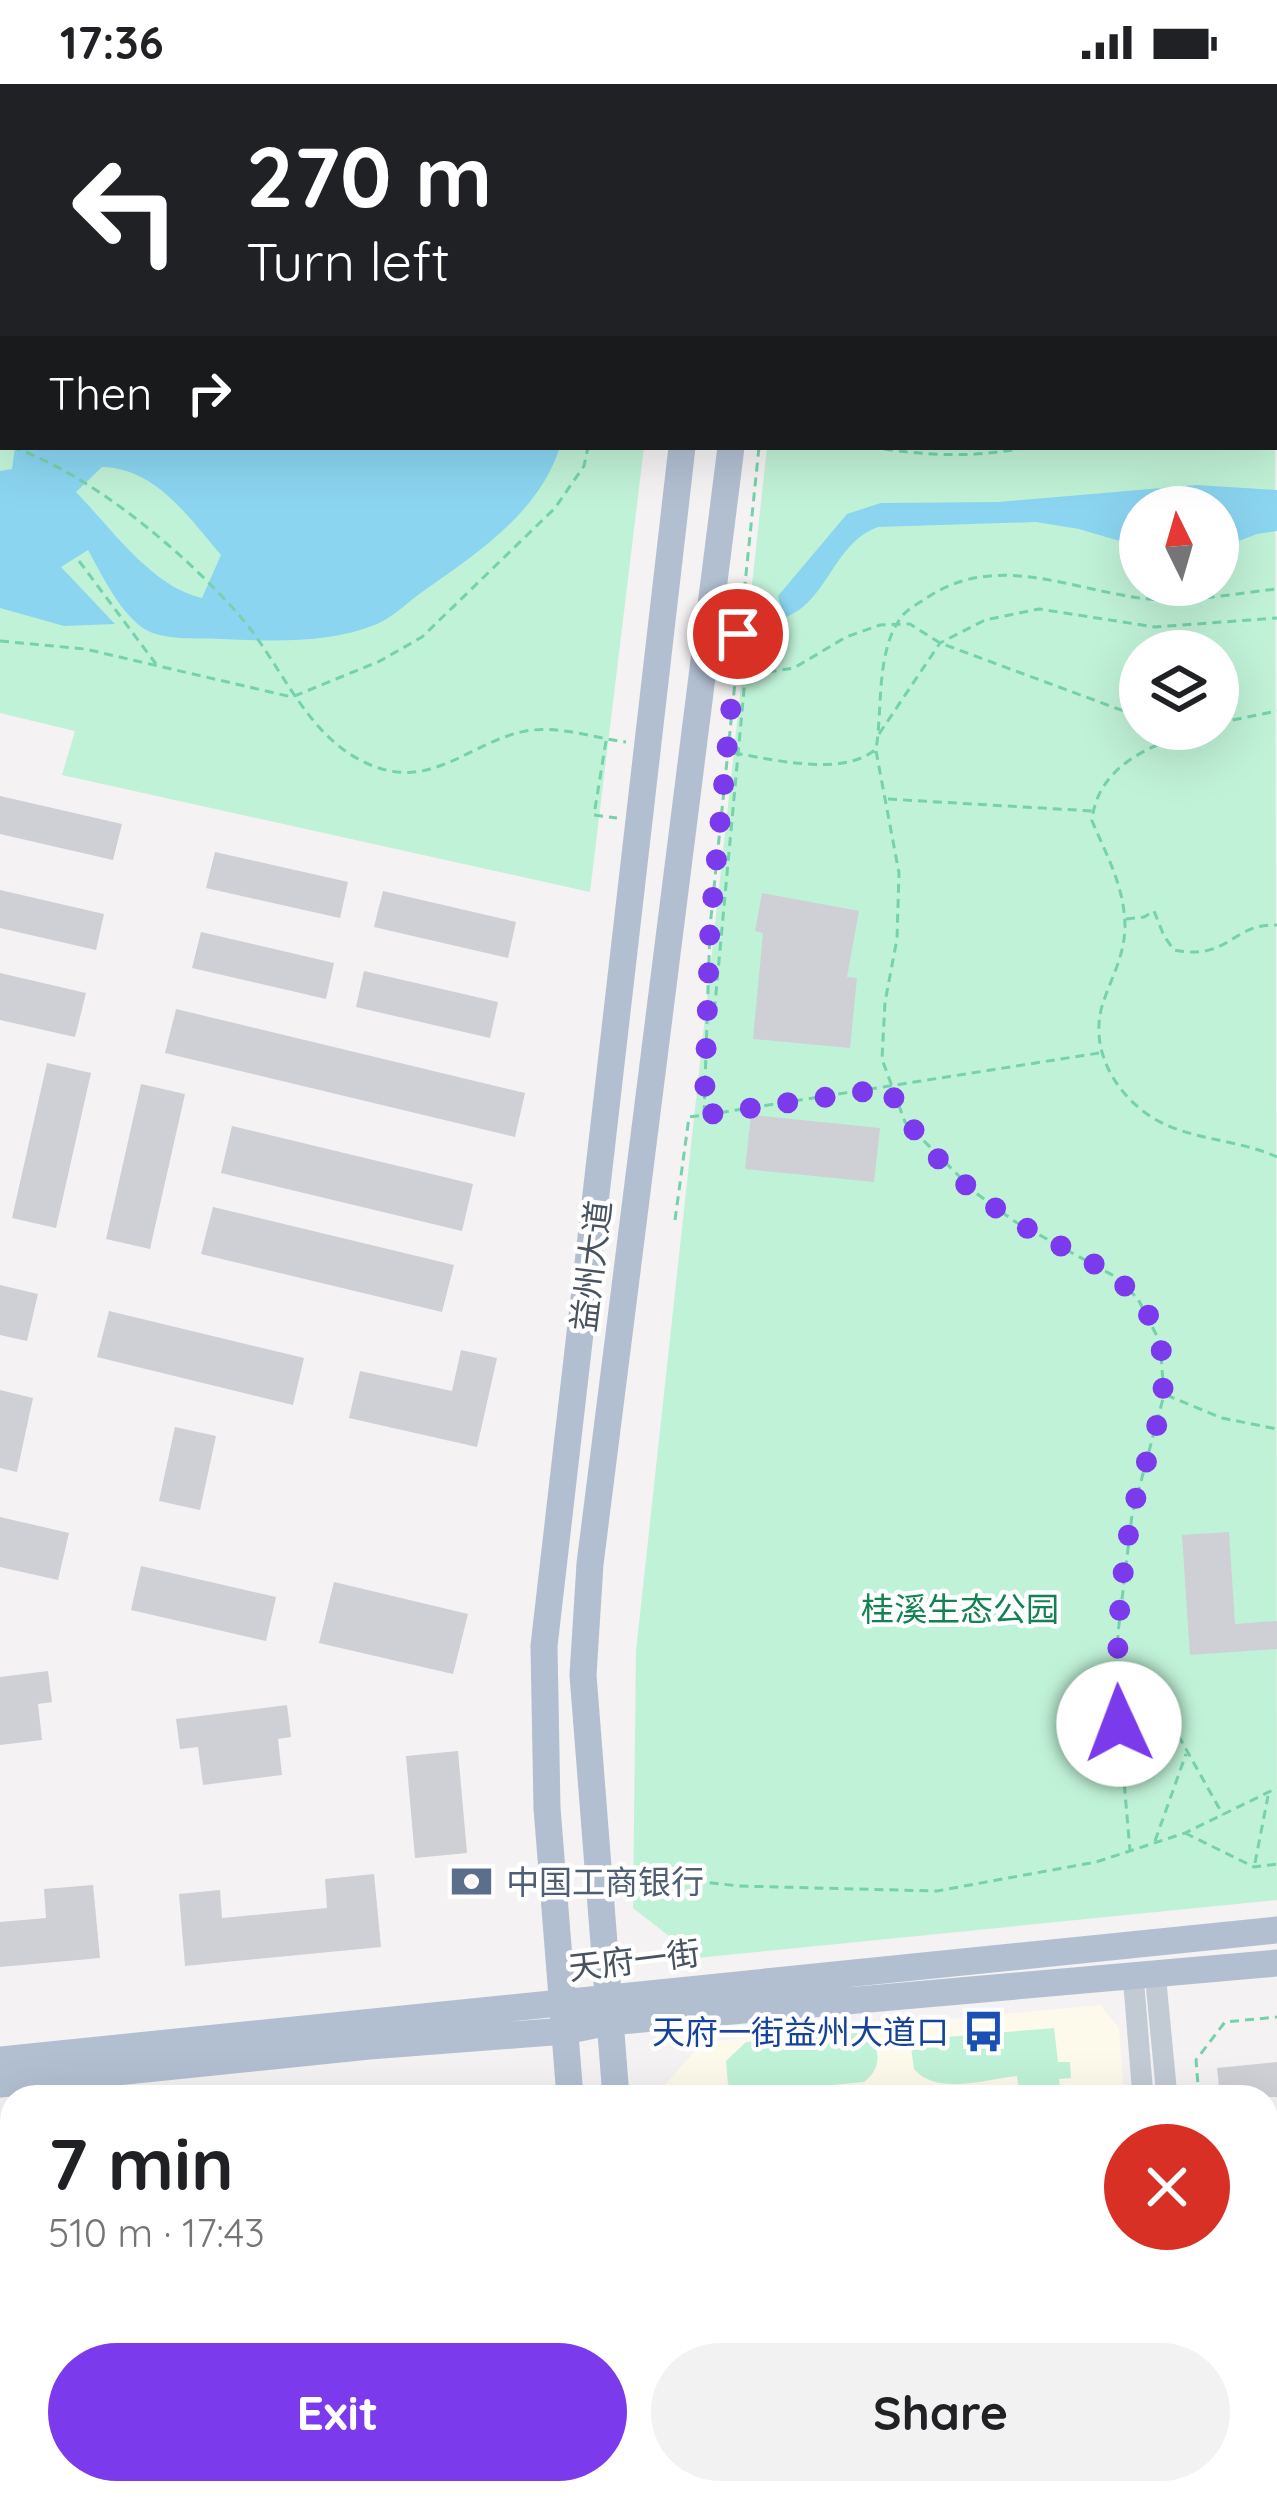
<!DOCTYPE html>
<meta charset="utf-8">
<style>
:root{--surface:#fff;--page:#f2f2f2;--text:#202124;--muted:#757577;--accent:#7c3aed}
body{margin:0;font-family:Quicksand,"Noto Sans SC",sans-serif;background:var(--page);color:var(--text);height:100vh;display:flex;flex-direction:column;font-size:45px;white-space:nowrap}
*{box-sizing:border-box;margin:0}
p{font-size:39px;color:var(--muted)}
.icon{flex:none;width:66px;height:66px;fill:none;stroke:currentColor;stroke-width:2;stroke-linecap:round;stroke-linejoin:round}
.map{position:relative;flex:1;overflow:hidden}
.drawer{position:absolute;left:0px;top:2001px;width:1278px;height:420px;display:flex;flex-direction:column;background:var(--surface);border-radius:36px 36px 0 0;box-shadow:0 12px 48px #0002}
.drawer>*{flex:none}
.hud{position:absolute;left:0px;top:0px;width:1278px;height:366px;box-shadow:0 12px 48px #0002;background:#202124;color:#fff;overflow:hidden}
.needle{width:78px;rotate:355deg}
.buttons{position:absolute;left:1119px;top:402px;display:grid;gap:24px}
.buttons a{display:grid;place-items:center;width:120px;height:120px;border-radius:50%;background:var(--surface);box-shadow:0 12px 48px #0002;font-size:60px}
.pin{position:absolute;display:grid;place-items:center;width:102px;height:102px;color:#fff;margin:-51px;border:6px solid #fff;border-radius:50%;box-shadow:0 3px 12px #0007}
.me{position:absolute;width:132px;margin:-66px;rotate:358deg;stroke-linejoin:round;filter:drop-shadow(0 0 9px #0008)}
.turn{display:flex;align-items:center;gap:42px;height:252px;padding:0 48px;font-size:54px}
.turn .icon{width:156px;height:156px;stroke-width:2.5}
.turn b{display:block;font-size:84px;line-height:102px}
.then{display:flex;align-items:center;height:114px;padding:0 48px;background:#0003;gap:24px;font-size:45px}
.round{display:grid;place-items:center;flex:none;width:126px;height:126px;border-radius:63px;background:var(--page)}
.overview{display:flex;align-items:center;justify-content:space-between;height:204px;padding:0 48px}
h1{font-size:72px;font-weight:700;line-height:90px}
.button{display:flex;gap:24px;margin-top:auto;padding:24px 48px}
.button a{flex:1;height:138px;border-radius:72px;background:var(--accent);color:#fff;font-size:48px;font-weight:700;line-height:138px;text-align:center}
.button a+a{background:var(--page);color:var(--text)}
.status{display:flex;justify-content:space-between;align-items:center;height:84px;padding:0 60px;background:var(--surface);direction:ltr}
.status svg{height:33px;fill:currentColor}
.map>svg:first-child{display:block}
.commercial{fill:#fdfaec}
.green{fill:#c0f2d7;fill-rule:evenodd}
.water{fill:#8bd5f1;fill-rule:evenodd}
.building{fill:#ced0d6}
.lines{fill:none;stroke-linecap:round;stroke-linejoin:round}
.minor-tunnel{stroke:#d2d2d5;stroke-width:21;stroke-dasharray:21 10;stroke-linecap:butt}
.path{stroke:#75d2ab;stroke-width:3;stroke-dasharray:9 6;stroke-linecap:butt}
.minor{stroke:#c2cbd4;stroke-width:21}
.major{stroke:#b1bfd1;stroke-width:27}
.highway{stroke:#88a0c2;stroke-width:30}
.route{stroke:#7c3aed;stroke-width:21;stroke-dasharray:0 37.8}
.labels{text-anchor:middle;stroke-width:9;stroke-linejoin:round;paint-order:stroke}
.street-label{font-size:33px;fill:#485360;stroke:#fff}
.park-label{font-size:33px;fill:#138252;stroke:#fff}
.service-label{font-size:33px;fill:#4e5e75;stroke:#fff;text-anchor:start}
.transit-label{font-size:33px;fill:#164399;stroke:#fff;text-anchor:end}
</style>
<div class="status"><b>17:36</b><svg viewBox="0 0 49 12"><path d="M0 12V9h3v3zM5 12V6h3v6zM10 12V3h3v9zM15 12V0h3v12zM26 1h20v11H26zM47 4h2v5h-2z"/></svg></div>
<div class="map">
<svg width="1277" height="2421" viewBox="0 0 1277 2421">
<rect width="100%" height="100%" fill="#f4f2f2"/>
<!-- commercial -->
<path class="commercial" d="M1100 1921 1119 1944 1124 2013H654L703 1958Z"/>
<!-- green -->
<path class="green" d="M0 0 12 3H3V363H644L590 808 62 691 75 647 0 629Z
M789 0H1277V98L1275 3H788Z
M1275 214 1277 1816 697 1874 633 1824 636 1567 767 363H1275ZM1140 423H1218V501H1140ZM1140 567H1218V645H1140Z
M1054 1944 1058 1978H1070L1071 1994 1059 1995 1061 2013H1020L1017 1992C987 1995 936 2012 914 1985L910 1956Z
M870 1948C879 1966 883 1984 864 1998L740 2010 728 2000 726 1977 746 1958Z"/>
<!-- water -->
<path class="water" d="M15 363H560C539 429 476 470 422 508 408 518 393 533 377 540 329 560 272 557 221 555 198 554 158 557 140 542 117 523 102 491 88 466L61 483 115 540 64 542 0 524V387L12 385ZM102 383C156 384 189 434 221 471L202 514C152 503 111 444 76 408Z
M1197 401 1277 406V447L1257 450 1218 465V423H1140V463L1079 445 1036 438 878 443C832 460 829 517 784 534L778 512 847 430 881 419 999 418Z"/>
<!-- building -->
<path class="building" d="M0 712 122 740 113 776 0 750Z
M215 768 348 798 340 834 206 804Z
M0 806 104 830 96 866 0 844Z
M383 807 516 838 508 874 374 843Z
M762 809 859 827 847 893 857 894 850 964 753 955 763 849 755 847Z
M201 848 334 879 326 915 192 884Z
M364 887 498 918 490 954 356 923Z
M0 889 86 909 75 953 0 936Z
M176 925 525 1009 515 1053 165 969Z
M47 979 91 989 56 1144 12 1134Z
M141 1000 185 1010 150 1165 106 1155Z
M751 1031 880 1044 874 1098 745 1085Z
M232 1042 473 1100 462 1147 221 1089Z
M213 1123 454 1181 442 1228 201 1170Z
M0 1201 38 1210 27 1257 0 1251Z
M109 1227 304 1274 293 1321 97 1273Z
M461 1266 497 1274 477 1363 349 1334 360 1287 452 1307Z
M0 1306 33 1314 17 1388 0 1384Z
M175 1343 216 1352 200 1426 159 1417Z
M0 1433 69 1449 58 1496 0 1483Z
M1229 1448 1235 1540 1277 1537V1565L1190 1571 1182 1451Z
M141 1482 276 1513 266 1557 131 1526Z
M334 1498 468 1530 453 1590 319 1559Z
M48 1587 52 1618 38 1620 42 1656 0 1661V1593Z
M287 1621 291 1653 278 1655 282 1691 203 1701 198 1663 180 1665 176 1635Z
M458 1667 467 1769 415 1774 406 1672Z
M374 1790 381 1863 185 1882 179 1810 220 1806 222 1834 327 1824 325 1795Z
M93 1801 100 1874 0 1883V1838L46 1834 44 1805Z
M1277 1978V2013H1220L1217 1984Z"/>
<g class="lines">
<!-- minor-tunnel -->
<path class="minor-tunnel" d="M1266 2346 1277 2345
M1191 2409 1192 2421"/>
<!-- path -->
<path class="path" d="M802 3V0
M0 34 3 35
M0 61 3 66
M1275 330H1277
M0 359 3 360
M12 363C91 390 184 468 239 531 284 582 308 661 379 684 435 703 475 656 526 647 559 641 593 654 626 658
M869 363C923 371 973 375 1027 363
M79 477 156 580
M0 557 85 565 292 613 380 577 422 553 555 424 584 382 588 363
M723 595 794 584 846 553 880 541 910 540 940 559 1140 633
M1218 639 1277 627
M1172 645 1183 649
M1200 645C1153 660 1097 681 1092 737 1107 772 1124 802 1125 841 1125 871 1112 892 1103 919 1089 962 1112 1005 1147 1030 1185 1057 1236 1054 1277 1073
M879 650 940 559 985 536 1039 525 1155 543 1277 534
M606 657 594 731 617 734
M719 667C764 672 840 696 876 665 883 625 875 565 903 531 908 525 919 519 925 515 996 466 1072 507 1148 515 1190 519 1236 509 1277 505
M876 667 899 789 897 855 885 918 882 975 905 1038 976 1109 1014 1137 1116 1193 1138 1215 1160 1258 1164 1311 1132 1431 1118 1549 1116 1603 1130 1767
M888 715 1093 727
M1126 835 1144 833 1154 827 1164 852 1174 866C1230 877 1232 839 1277 841
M709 922 715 920 745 595
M705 1031 1099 969
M675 1136 689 1033 704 1031 710 843 759 363
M1166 1311 1222 1334 1277 1345
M1118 1603 1150 1601 1223 1731
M1123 1677 1173 1652
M1185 1749 1254 1783 1277 1780
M1155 1757 1186 1670
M1255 1779 1268 1712
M650 1792 739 1802 937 1807 1096 1778 1185 1749 1277 1704
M1199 2013 1196 1976 1225 1938 1277 1933
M1266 2291 1277 2290"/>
<!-- minor -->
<path class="minor" d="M1155 1888 1167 2013
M1133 1890 1143 2013
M1266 2329 1277 2328
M1266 2363 1277 2362
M1179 2409 1180 2421
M1203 2409 1204 2421
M655 2419 765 2409"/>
<!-- major -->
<path class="major" d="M724 3V0
M776 3 777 0
M0 1976 1277 1846
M0 2000 369 1962 565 1947 609 1938 1277 1879
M570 2013 547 1724 544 1562 682 363
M616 2013 583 1591 590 1480 731 363
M605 2409 606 2421
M654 2409 655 2421"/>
<!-- highway -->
<path class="highway" d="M264 0 278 3
M459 0 474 3
M1275 124H1277
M1275 169H1277"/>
</g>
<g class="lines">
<!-- route -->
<path class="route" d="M738 550 710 843 704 1031 889 1004C915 1059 961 1102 1012 1135 1067 1171 1143 1187 1160 1261 1174 1318 1143 1376 1132 1431 1119 1499 1115 1571 1119 1640"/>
</g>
<!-- icons -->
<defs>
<symbol id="bank-bare" viewBox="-9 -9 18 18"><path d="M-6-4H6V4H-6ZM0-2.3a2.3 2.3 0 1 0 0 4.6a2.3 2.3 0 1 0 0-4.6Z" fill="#5c6f8a" stroke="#fff" stroke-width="2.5" paint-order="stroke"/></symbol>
<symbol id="bus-bare" viewBox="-9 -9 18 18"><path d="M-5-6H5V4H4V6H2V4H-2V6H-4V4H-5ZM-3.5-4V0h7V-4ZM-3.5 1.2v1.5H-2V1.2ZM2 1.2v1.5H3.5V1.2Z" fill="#1a4fb4" stroke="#fff" stroke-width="2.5" paint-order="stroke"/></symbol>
</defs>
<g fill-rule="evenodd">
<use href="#bank-bare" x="442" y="1768" width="59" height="59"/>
<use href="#bus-bare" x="954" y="1918" width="59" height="59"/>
</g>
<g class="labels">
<!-- street labels -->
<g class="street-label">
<text transform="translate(591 1182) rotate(-83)" y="12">益州大道</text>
<text transform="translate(634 1876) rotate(-7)" y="12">天府一街</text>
</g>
<!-- park labels -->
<g class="park-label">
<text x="960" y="1537">桂溪生态公园</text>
</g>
<!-- service labels -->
<g class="service-label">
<text x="506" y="1810">中国工商银行</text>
</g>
<!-- transit labels -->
<g class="transit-label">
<text x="949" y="1960">天府一街益州大道口</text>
</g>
</g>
</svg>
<div class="buttons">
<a><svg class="needle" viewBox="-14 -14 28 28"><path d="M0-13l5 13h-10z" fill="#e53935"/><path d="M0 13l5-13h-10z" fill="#757577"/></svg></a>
<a><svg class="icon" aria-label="layers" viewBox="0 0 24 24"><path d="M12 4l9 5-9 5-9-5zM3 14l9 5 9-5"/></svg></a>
</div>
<div class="pin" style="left:738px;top:550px;background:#d93025"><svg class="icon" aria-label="arrive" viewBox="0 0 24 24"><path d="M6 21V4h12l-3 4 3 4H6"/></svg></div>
<svg class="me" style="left:1119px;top:1640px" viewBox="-20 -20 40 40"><circle r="19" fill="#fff"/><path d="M0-13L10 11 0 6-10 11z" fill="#7c3aed"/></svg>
<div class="hud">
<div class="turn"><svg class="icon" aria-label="left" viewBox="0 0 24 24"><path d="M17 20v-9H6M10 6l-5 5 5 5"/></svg><div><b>270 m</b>Turn left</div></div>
<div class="then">Then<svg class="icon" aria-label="right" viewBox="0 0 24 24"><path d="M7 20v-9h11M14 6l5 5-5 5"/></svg></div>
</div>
<section class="drawer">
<div class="overview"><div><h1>7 min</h1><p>510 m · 17:43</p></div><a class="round" style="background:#d93025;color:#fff"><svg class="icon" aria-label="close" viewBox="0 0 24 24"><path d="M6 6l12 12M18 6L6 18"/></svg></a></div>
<div class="button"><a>Exit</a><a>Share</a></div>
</section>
</div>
